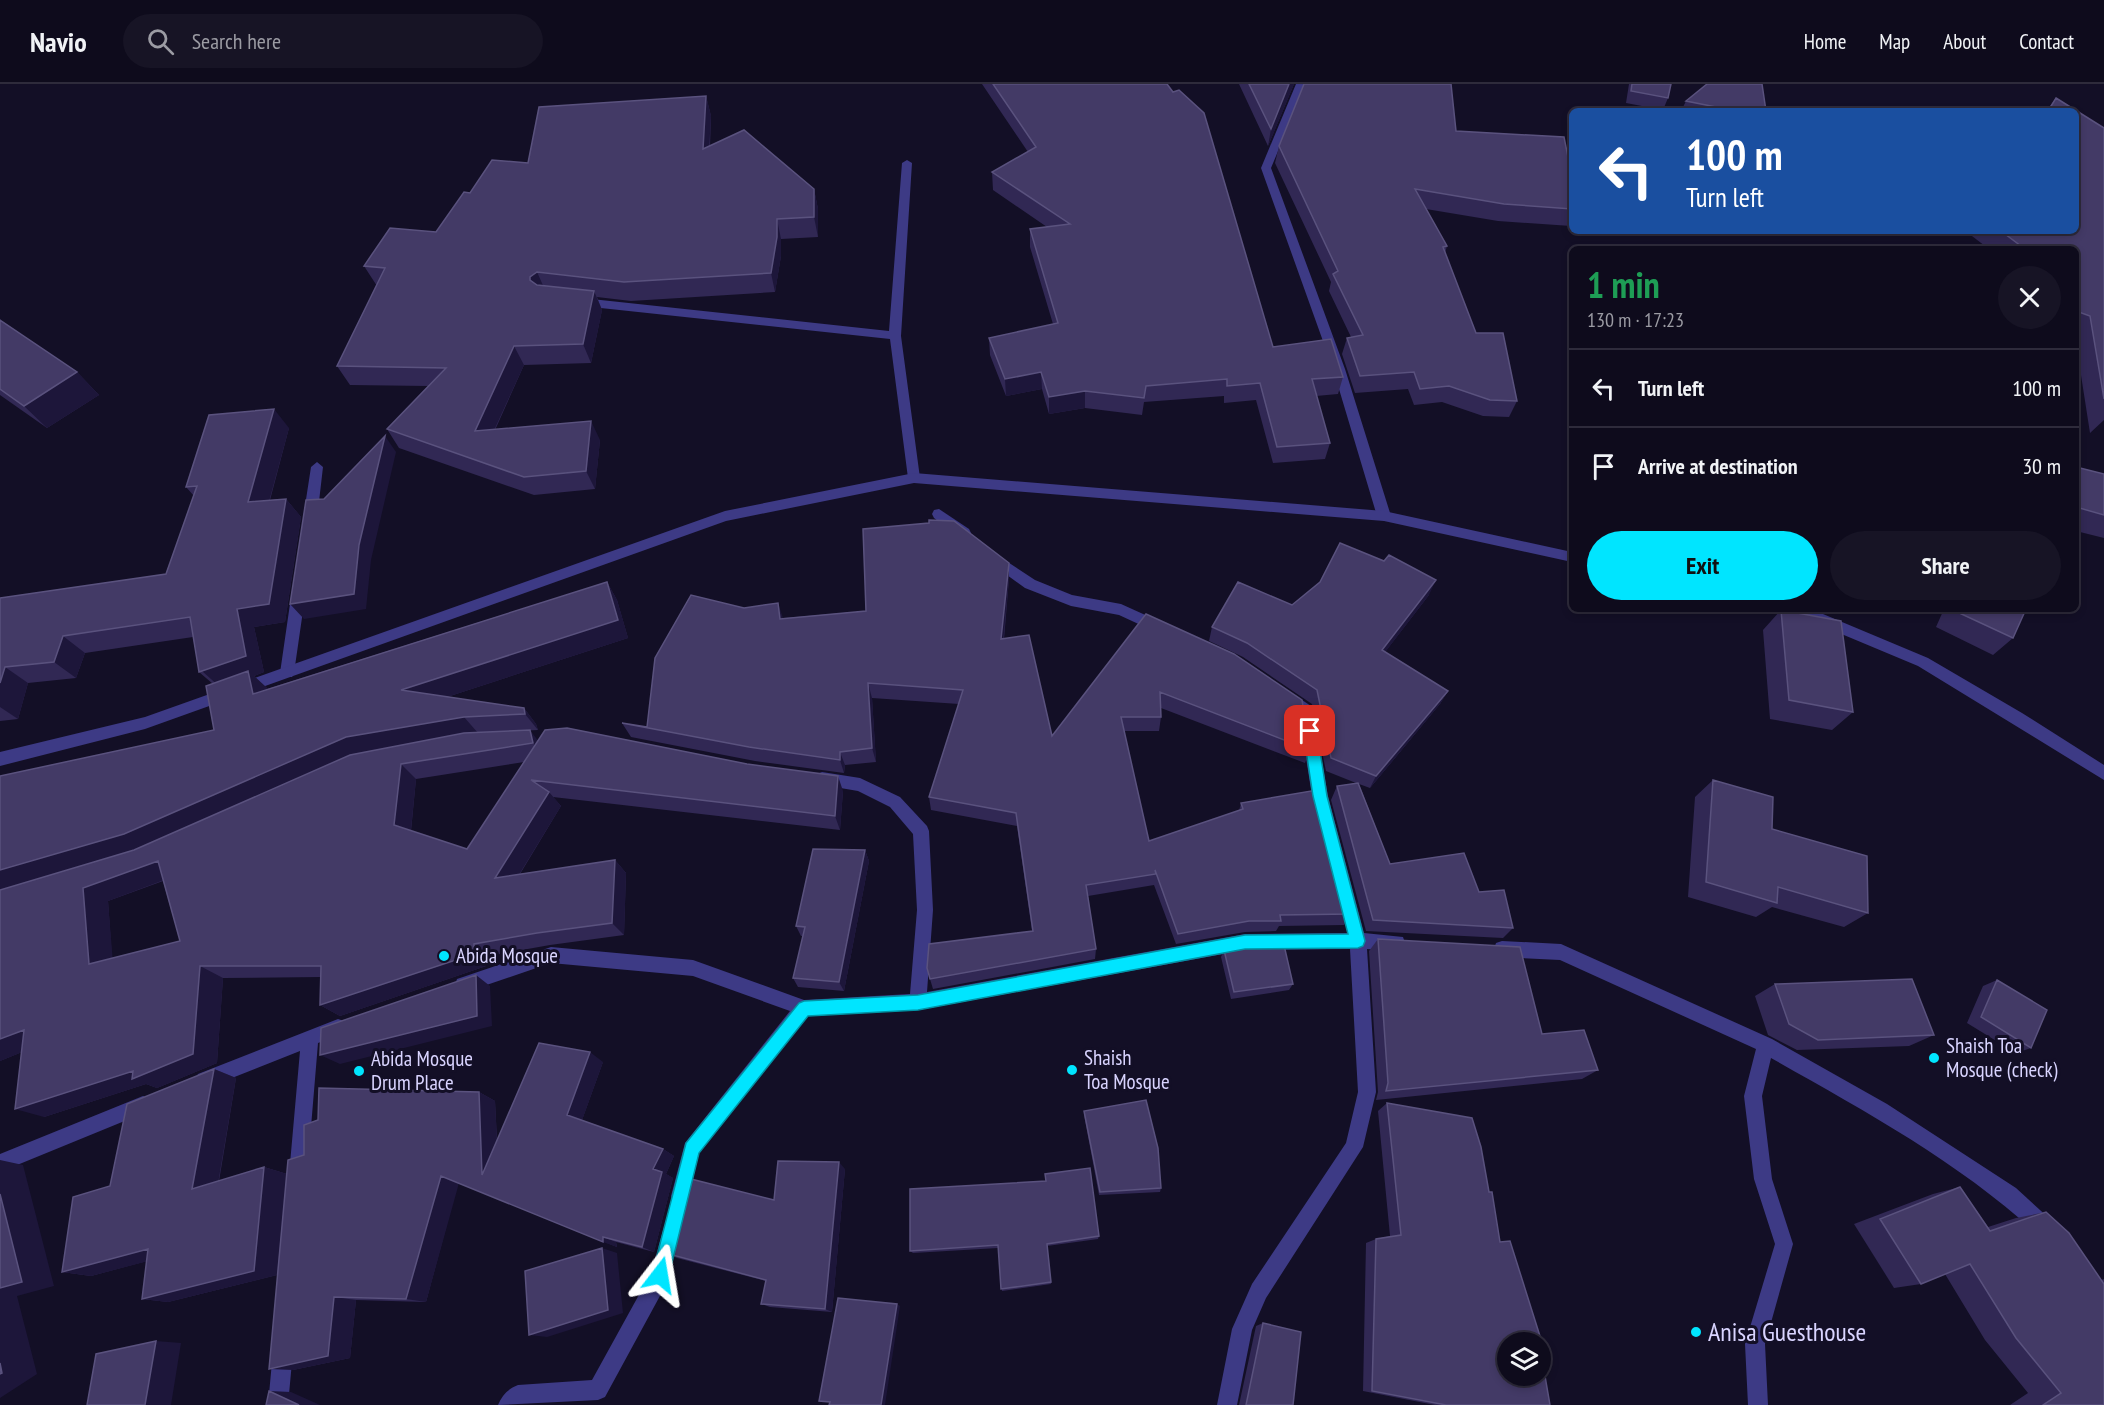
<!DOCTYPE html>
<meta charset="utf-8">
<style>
:root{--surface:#0e0b1c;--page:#171425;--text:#f1f3f6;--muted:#9b9ba3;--line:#2e2b3b;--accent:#00e5ff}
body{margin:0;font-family:"PT Sans Narrow",sans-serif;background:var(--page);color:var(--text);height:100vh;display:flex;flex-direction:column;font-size:22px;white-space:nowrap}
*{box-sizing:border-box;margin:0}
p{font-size:20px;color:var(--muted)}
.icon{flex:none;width:33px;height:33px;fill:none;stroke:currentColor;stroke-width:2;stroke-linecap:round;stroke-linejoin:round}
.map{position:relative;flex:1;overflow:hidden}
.details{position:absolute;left:1569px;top:162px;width:510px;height:366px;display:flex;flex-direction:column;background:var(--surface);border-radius:9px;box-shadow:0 3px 9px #0003,0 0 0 2px var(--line)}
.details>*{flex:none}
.hud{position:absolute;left:1569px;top:24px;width:510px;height:126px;border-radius:9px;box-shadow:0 3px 9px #0003,0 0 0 2px var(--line);background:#1a4fa0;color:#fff;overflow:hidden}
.tools{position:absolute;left:1497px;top:1248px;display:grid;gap:12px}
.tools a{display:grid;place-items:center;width:54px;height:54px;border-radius:50%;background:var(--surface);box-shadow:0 3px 9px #0003,0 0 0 2px var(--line);font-size:30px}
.pin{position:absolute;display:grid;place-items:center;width:51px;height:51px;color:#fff;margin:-26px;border-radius:12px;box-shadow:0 3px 9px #0006}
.me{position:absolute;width:66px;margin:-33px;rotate:14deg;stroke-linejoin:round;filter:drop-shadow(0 0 4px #0008)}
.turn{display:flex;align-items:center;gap:21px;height:126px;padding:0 18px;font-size:27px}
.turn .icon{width:78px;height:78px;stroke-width:2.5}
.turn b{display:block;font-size:42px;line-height:51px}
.round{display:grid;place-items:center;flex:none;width:63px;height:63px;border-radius:32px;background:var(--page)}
.headline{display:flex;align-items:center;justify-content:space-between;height:102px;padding:0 18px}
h1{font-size:36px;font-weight:800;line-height:45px;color:#1e9e55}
.button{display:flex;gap:12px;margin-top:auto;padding:12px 18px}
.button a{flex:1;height:69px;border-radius:36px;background:var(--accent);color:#111;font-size:24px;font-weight:800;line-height:69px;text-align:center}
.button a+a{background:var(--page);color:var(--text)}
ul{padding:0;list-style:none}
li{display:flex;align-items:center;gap:18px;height:78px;padding:0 18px;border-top:2px solid var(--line)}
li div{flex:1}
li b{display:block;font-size:22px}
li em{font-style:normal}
header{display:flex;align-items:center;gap:36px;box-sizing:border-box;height:84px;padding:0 30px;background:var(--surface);border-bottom:2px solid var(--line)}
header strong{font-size:28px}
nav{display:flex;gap:33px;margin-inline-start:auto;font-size:21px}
.search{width:420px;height:54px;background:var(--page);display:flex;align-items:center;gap:15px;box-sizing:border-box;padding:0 21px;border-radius:33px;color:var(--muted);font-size:22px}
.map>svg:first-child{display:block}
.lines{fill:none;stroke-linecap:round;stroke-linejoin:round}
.minor{fill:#3d3a85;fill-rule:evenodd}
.tertiary{fill:#3d3a85;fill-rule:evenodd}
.wall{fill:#312854;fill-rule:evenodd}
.shaded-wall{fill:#1d163a}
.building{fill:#433a66;stroke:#5a527e;stroke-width:1.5;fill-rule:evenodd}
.route{fill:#00e5ff;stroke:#0095a6;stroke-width:1.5}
.poi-dot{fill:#00e5ff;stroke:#130f26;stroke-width:2}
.labels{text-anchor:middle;stroke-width:6;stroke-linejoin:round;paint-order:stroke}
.poi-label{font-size:21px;fill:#d9d4ff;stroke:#130f26;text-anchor:start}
.near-poi-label{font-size:26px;fill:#d9d4ff;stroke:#130f26;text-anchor:start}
</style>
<header>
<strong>Navio</strong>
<div class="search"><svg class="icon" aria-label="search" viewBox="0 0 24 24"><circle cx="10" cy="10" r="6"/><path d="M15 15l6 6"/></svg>Search here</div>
<nav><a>Home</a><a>Map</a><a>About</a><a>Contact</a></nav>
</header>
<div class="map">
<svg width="2104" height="1321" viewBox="0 0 2104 1321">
<rect width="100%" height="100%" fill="#130f26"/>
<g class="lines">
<!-- minor -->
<path class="minor" d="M1296 0H1306L1271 84 1345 285 1391 432 1384 437 1377 432 1333 285 1261 84Z
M907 76 912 79 901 252 920 394 919 397 914 399 908 394 890 255 582 222 576 218 582 214 889 247 902 79Z
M317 378 323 383 317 435 310 440 303 435 311 383Z
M939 425 969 445 971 449 969 453H959L934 434 932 430 934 426Z
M994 469 1035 496 1072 511 1121 520 1163 539 1165 543 1163 547 1158 549 1119 531 1071 522 1025 504 989 478 987 474Z
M299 500 306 506 294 589 292 593H282L280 589 292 506Z
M1287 606 1311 622 1313 626 1328 712 1364 849 1403 853 1405 859 1403 865 1397 867 1367 865 1376 1008 1363 1063 1266 1214 1252 1246 1237 1321H1217L1232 1245 1252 1200 1346 1059 1358 1008 1350 865 1245 866 918 926 808 932 699 1069 689 1112 687 1119 680 1121 673 1119 671 1112 685 1059 790 927 693 892 551 879 463 909 457 907 455 901 457 895 463 893 551 863 693 876 804 916 910 910 917 826 913 750 890 723 858 707 817 700 814 695 817 690 822 688 860 694 900 713 927 742 929 747 933 826 927 908 1245 850 1348 849 1312 712 1299 629 1282 616 1280 612 1282 608Z
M1502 857 1561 860 1772 955 1887 1020 2016 1104 2051 1136 2053 1143 2051 1150 2044 1152 2037 1150C1959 1078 1863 1026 1771 974L1762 1012 1772 1095 1793 1160 1765 1260 1768 1321H1748L1745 1260 1775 1160 1754 1095 1744 1012 1756 965 1560 876 1502 873 1496 871 1494 865 1496 859Z
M338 935 344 937 347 943 344 949 318 959 307 1091 304 1097 298 1100 292 1097 289 1091 300 967 204 1005 198 1002 195 996 198 990Z
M143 1012 149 1015 152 1021 149 1027 0 1088V1070Z
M671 1141 678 1143 680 1150 667 1199 605 1313 598 1316 498 1321C502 1311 508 1305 518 1301L592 1296 651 1189 664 1143Z
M283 1257 290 1260 293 1267 288 1321H268L273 1267 276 1260Z"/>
<!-- tertiary -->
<path class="tertiary" d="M914 389 1384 427 1572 468V478L1384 437 914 399 726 437 145 645 0 682V668L145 633 725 427Z
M1780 525H1811L1928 574 2022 629 2104 681V696L1918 582 1808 536 1782 529Z"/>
</g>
<!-- wall -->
<path class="wall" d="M982 0H1167L1273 263 1343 293 1338 310 1316 312 1330 359 1325 375 1273 379 1256 316 1224 319V312L1144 318 1142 331 1085 324 1049 330 1042 305 1006 312 990 271 989 254 1053 240 1030 163V145L1047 143 993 106 992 88 1028 68Z
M1239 0H1294L1268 62Z
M1629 0H1671L1668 14 1663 26 1626 19Z
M706 12 711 32 710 62 814 105 818 125V153L781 155V172L775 208 631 217 597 213 602 226 591 279 524 281 495 346 600 356 595 405 534 411 399 364 387 345 428 302 350 301 337 282 377 202 364 182 436 148 470 109 528 79Z
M2056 14 2104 44V336L2090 349 2076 259V165H1989L1968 149 1969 147H2076V27H2046Z
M1686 17 1766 27H1681Z
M1456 47 1572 93V140L1571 142 1498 137 1426 125 1447 162 1445 169 1476 249 1517 317 1509 333 1483 332 1442 318 1414 321 1408 305 1355 309 1342 270 1347 254 1351 253 1329 207 1331 198 1275 79 1279 62Z
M0 236 77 288 99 311 47 344 0 311Z
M289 344 270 416 286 415 301 433 285 538 254 543 264 588 254 592 267 604V605L607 498 617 516 628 554 447 613 524 624 536 640 538 646 477 649 538 657 843 707 840 746 553 713 561 722 520 790 615 776 626 789 624 851 550 861 489 872V881L340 932 320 921 321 893 223 894 217 979 157 1004 146 1000 44 1033 22 968 0 977V692L214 646 213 600 199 588 193 553 85 569 76 594 28 599 18 635 0 637V514L166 490 194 412 186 403ZM524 678 467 765 411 747 416 695ZM163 797 180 857 112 874 108 817Z
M2076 383 2104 390V454L2076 447Z
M1009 479V495L1004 555 1052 652 1146 530 1310 666 1305 679 1161 624V633L1159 647H1124L1149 757 1239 727 1241 719 1350 830 1344 841 1279 842 1276 847 1245 848 1176 860 1154 801 1088 812 1096 865 1095 875 933 905 930 895 1032 847 1017 742 931 726 929 713 959 620 872 614 876 678 845 681 844 689 755 677 631 653 622 639 647 643 783 534 866 527Z
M1429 511 1385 568 1448 607 1440 620 1370 704 1359 700 1390 780 1479 808 1513 844 1503 854 1366 847 1331 716 1337 702 1356 699 1326 687 1312 620 1243 573 1209 557 1212 543 1292 521Z
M1944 525H2026L2013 554 1993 571 1936 543Z
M1781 526 1853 628 1832 646 1770 635 1763 546Z
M1713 696 1772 745 1868 829 1844 843 1772 823 1756 833 1688 813 1695 713Z
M865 766 869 777 844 907 798 903 793 894 803 852H801L796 842Z
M1378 855 1542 950 1598 986 1582 995 1376 1016 1378 1008 1369 867Z
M1224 866 1293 900 1289 906 1231 915 1221 873Z
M1997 896 2031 964 2016 969 1967 939 1983 902Z
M1775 900 1934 951 1909 962 1797 966 1768 951 1755 912Z
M603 978 582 1036 663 1065 674 1072 666 1090 673 1094 654 1168 616 1158 617 1163 458 1099 426 1218 356 1216 350 1274 293 1286 277 1191 168 1218 142 1215 147 1177 91 1192 62 1188 110 1102 214 985 236 994 219 1097 264 1083 287 1090 304 1071 479 1008 495 1017 497 1056Z
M1387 1019 1489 1108 1500 1158 1541 1269 1550 1321H1435L1363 1307 1366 1159 1376 1155 1390 1152 1378 1027Z
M1084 1027 1161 1104 1160 1108 1099 1111 1084 1031Z
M845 1085 832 1228 770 1223 761 1220 766 1197 677 1174 665 1169 774 1116Z
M1960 1103 1988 1143 2016 1134 2046 1128 2101 1196 2104 1195V1321H2010L2028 1309 1985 1256 1945 1190 1921 1200 1894 1204 1854 1140 1933 1110Z
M1099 1152 1098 1155 1047 1162 1051 1200 1002 1207 998 1164 913 1169 910 1167Z
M1263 1239 1293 1321H1239L1256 1242Z"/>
<!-- shaded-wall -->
<path class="shaded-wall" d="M1289 0H1294L1268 62 1271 45Z
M706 12 711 32 708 84 703 65Z
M814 105 818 125V153L814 133Z
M777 135 781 155V172L775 208 771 189Z
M537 188 546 208 530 196V193Z
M594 207 602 226 591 279 583 260Z
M514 262 524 281 485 366 475 347Z
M77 288 99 311 47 344 24 322Z
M1041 288 1042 305 1006 312 1005 295Z
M1085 307V324L1049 330V313Z
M274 325 289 344 264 436 248 418Z
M591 337 600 356 595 405 586 387Z
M385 352 396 368 371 476 366 525 304 535 290 520 359 461Z
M286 415 301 433 285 538 254 543 264 588 254 592 267 604 271 626 221 604 202 587Z
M1009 479V495L1002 570 1001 555Z
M1436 496 1429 511 1376 580 1382 566Z
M607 498 617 516 628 554 416 623 401 606Z
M778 519 783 534 780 535Z
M63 552 85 569 76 594 54 578Z
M5 583 28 599 18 635 0 623V599Z
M868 599 872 614 876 678 872 664Z
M1448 607 1440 620 1370 704 1376 692Z
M524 624 536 640 538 646 525 630Z
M464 633 478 649 147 764 0 807V786L346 653Z
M530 646 542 662 545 675 533 659Z
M840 668 845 681 844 689 840 676Z
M401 680 416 695 410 755 394 741Z
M838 692 843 707 840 746 835 732Z
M549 708 561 722 509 807 495 794Z
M865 766 869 777 844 907 839 898Z
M615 776 626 789 624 851 612 839Z
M158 777 180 790 108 817 114 892 89 880 83 804Z
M474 860 489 872V881L340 932 320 921Z
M200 882 223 894 217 979 157 1004 146 1000 44 1033 15 1025Z
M476 891 490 902 492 942 340 980 320 971Z
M24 946 52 956 0 977V955Z
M590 968 603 978 581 1039 567 1031Z
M214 985 236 994 216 1111 192 1105Z
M479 1008 495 1017 499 1098 482 1091Z
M663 1065 674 1072 666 1090 673 1094 654 1168 642 1163 653 1085Z
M0 1076 23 1081 54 1202 17 1212 37 1290 0 1314Z
M839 1078 845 1085 832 1228 825 1225Z
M264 1083 287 1090 277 1191 168 1218 142 1215Z
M441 1092 459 1099 426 1218 406 1215Z
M603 1153 616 1158 617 1163 603 1158Z
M602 1164 617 1169 623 1229 547 1253 529 1251Z
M148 1165 175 1170 91 1192 62 1188Z
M334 1213 356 1216 350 1274 293 1286 269 1285Z
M897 1220 900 1222 885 1321H881Z
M156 1257 181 1259 171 1321H145Z
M269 1307 291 1308 320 1321H299Z"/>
<!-- building -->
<path class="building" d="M993 0H1167L1173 8 1179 6 1204 29 1273 263 1331 255 1343 293 1312 295 1330 359 1277 363 1260 299 1227 302V295L1146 302 1144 314 1085 307 1049 313 1041 288 1005 295 989 254 1058 239 1030 145 1070 140 992 88 1036 63Z
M1249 0H1289L1271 45Z
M1304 0H1451L1456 47 1564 53 1572 93V125L1504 120 1415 105 1447 162 1443 163 1476 249H1503L1517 317 1490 316 1449 302 1420 305 1414 288 1360 292 1347 254 1363 251 1333 190 1338 187 1279 62Z
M1632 0H1671L1668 14 1631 7Z
M1707 0H1762L1766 27H1736L1686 17Z
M706 12 703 65 744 46 814 105V133L777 135V153L771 189 624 198 537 188 530 193V196L537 201 594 207 583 260 514 262 475 347 591 337 586 387 524 393 387 345 446 284 337 282 385 184 364 182 390 144 436 148 464 108 470 109 492 76 528 79 539 23Z
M2056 14 2104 44V315L2090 232 2076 227V165H2025L2001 147H2076V27H2048Z
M0 236 77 288 24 322 0 305Z
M274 325 248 418 286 415 269 520 237 525 246 572 199 588 190 533 63 552 54 578 5 583 0 599V514L166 490 197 402 186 403 209 331Z
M385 352 359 461 354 510 290 520 306 416 324 415Z
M2076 383 2104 390V431L2076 423Z
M929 436 954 437 1009 479 1001 555 1029 551 1052 652 1146 530 1234 570 1302 616 1310 666 1160 608 1161 633H1121L1149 757 1243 725 1241 719 1317 706 1350 830 1280 831 1281 837H1249L1178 850 1155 786 1156 790 1086 801 1096 865 930 895 927 884 929 860 1033 847 1016 729 929 713 963 606 868 599 872 664 840 668V676L749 663 622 639 647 643 655 574 691 511 744 524 778 519 780 535 866 527 863 445 929 439Z
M1340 459 1384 477 1389 471 1436 496 1382 566 1448 607 1376 692 1331 674 1317 606 1247 559 1212 543 1238 498 1292 521 1320 498Z
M607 498 618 536 401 606 524 624 525 630 464 633 346 653 124 750 0 786V692L214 646 206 602 248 587 253 610Z
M1955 525H2026L2013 554 1955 527Z
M1781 526 1841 537 1853 628 1789 616Z
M567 644 747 680 838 692 835 732 531 696 549 708 495 794 615 776 612 839 537 849 474 860V870L320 921 321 882H200L193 970 132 995 133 987 15 1025 24 946 0 955V806L134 766 350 671 464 649 530 646 533 659 401 680 394 741 467 765 545 646ZM158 777 180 857 89 880 83 804Z
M1713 696 1773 713 1772 745 1867 772 1868 829 1778 803 1777 819 1706 798Z
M1358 699 1390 780 1464 769 1479 808 1504 806 1513 844 1373 836 1337 702Z
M813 765 865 766 839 898 793 894 805 843 796 842Z
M1378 855 1520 863 1542 950 1584 946 1598 986 1386 1007 1388 999Z
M1248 861H1284L1293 900 1234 908 1224 866Z
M476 891 477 932 320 971 321 944Z
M1912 895 1934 951 1818 956 1789 940 1775 900Z
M1997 896 2047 926 2031 964 1981 933Z
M539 959 590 968 567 1031 663 1065 653 1085 662 1088 642 1163 603 1153V1158L441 1092 406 1215 334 1213 328 1272 269 1285 288 1076 304 1071V1041L318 1036 319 1004 479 1008 482 1091Z
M214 985 192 1105 264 1083 254 1187 142 1215 148 1165 62 1188 73 1113 110 1102 127 1020Z
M1146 1016 1158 1064 1161 1104 1100 1108 1084 1027Z
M1387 1019 1472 1034 1481 1063 1489 1108H1492L1500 1158 1510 1157 1545 1268 1541 1269 1550 1321H1446L1372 1307 1376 1155 1401 1151ZM1508 1258H1540V1292H1508Z
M778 1077 839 1078 825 1225 761 1220 766 1196 665 1169 683 1093 774 1116Z
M1090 1084 1099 1152 1047 1160 1051 1198 1001 1205 998 1161 910 1167V1105L1046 1097 1045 1090Z
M1960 1103 1990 1147 2046 1128 2069 1149 2104 1200V1321H2043L2061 1309 2016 1254 1970 1180 1921 1200 1880 1135Z
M0 1110 22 1198 0 1204Z
M602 1164 608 1226 529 1251 525 1187Z
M838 1214 897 1220 881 1321H829L830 1318 819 1317Z
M1263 1239 1301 1248 1293 1321H1246Z
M156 1257 145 1321H87L96 1270Z
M0 1279 2 1289 0 1290Z
M269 1307 299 1321H266Z"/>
<!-- route -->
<path class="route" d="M1310 641 1315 643 1317 647 1327 712 1365 857 1363 862 1358 864 1245 865 918 926 808 932 699 1069 669 1191 667 1198 660 1200 654 1198 652 1191 686 1059 799 919 804 917 918 911 1245 851 1348 850 1313 712 1303 647 1305 643Z"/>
<!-- markers -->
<g class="poi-dot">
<circle cx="444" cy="872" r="6"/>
<circle cx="1934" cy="974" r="6"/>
<circle cx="1072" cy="986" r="6"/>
<circle cx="359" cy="987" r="6"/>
<circle cx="1696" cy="1248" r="6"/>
</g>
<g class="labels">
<!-- poi labels -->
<g class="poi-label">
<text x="456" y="879">Abida Mosque</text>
<text x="1946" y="969">Shaish Toa<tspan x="1946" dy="24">Mosque (check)</tspan></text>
<text x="1084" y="981">Shaish<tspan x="1084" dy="24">Toa Mosque</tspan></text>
<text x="371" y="982">Abida Mosque<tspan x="371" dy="24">Drum Place</tspan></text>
</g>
<!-- near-poi labels -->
<g class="near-poi-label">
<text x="1708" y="1257">Anisa Guesthouse</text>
</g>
</g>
</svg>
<div class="tools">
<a><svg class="icon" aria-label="layers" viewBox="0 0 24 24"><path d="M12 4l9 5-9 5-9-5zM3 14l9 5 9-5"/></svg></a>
</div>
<div class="pin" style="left:1310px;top:647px;background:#d93025"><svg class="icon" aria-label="arrive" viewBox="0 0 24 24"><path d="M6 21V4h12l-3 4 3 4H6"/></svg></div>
<svg class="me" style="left:660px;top:1191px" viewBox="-20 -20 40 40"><path d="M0-17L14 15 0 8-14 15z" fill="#00e5ff" stroke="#fff" stroke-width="4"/></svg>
<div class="hud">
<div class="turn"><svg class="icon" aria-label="left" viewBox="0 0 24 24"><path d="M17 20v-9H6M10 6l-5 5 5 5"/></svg><div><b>100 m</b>Turn left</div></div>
</div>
<section class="details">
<div class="headline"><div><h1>1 min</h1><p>130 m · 17:23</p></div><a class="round"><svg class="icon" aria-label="close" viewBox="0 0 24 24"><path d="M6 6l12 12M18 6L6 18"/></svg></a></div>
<ul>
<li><svg class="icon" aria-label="left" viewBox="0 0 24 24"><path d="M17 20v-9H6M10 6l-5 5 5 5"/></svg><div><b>Turn left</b></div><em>100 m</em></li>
<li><svg class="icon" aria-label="arrive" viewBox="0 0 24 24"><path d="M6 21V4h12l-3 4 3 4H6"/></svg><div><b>Arrive at destination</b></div><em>30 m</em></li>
</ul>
<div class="button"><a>Exit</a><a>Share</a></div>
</section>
</div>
